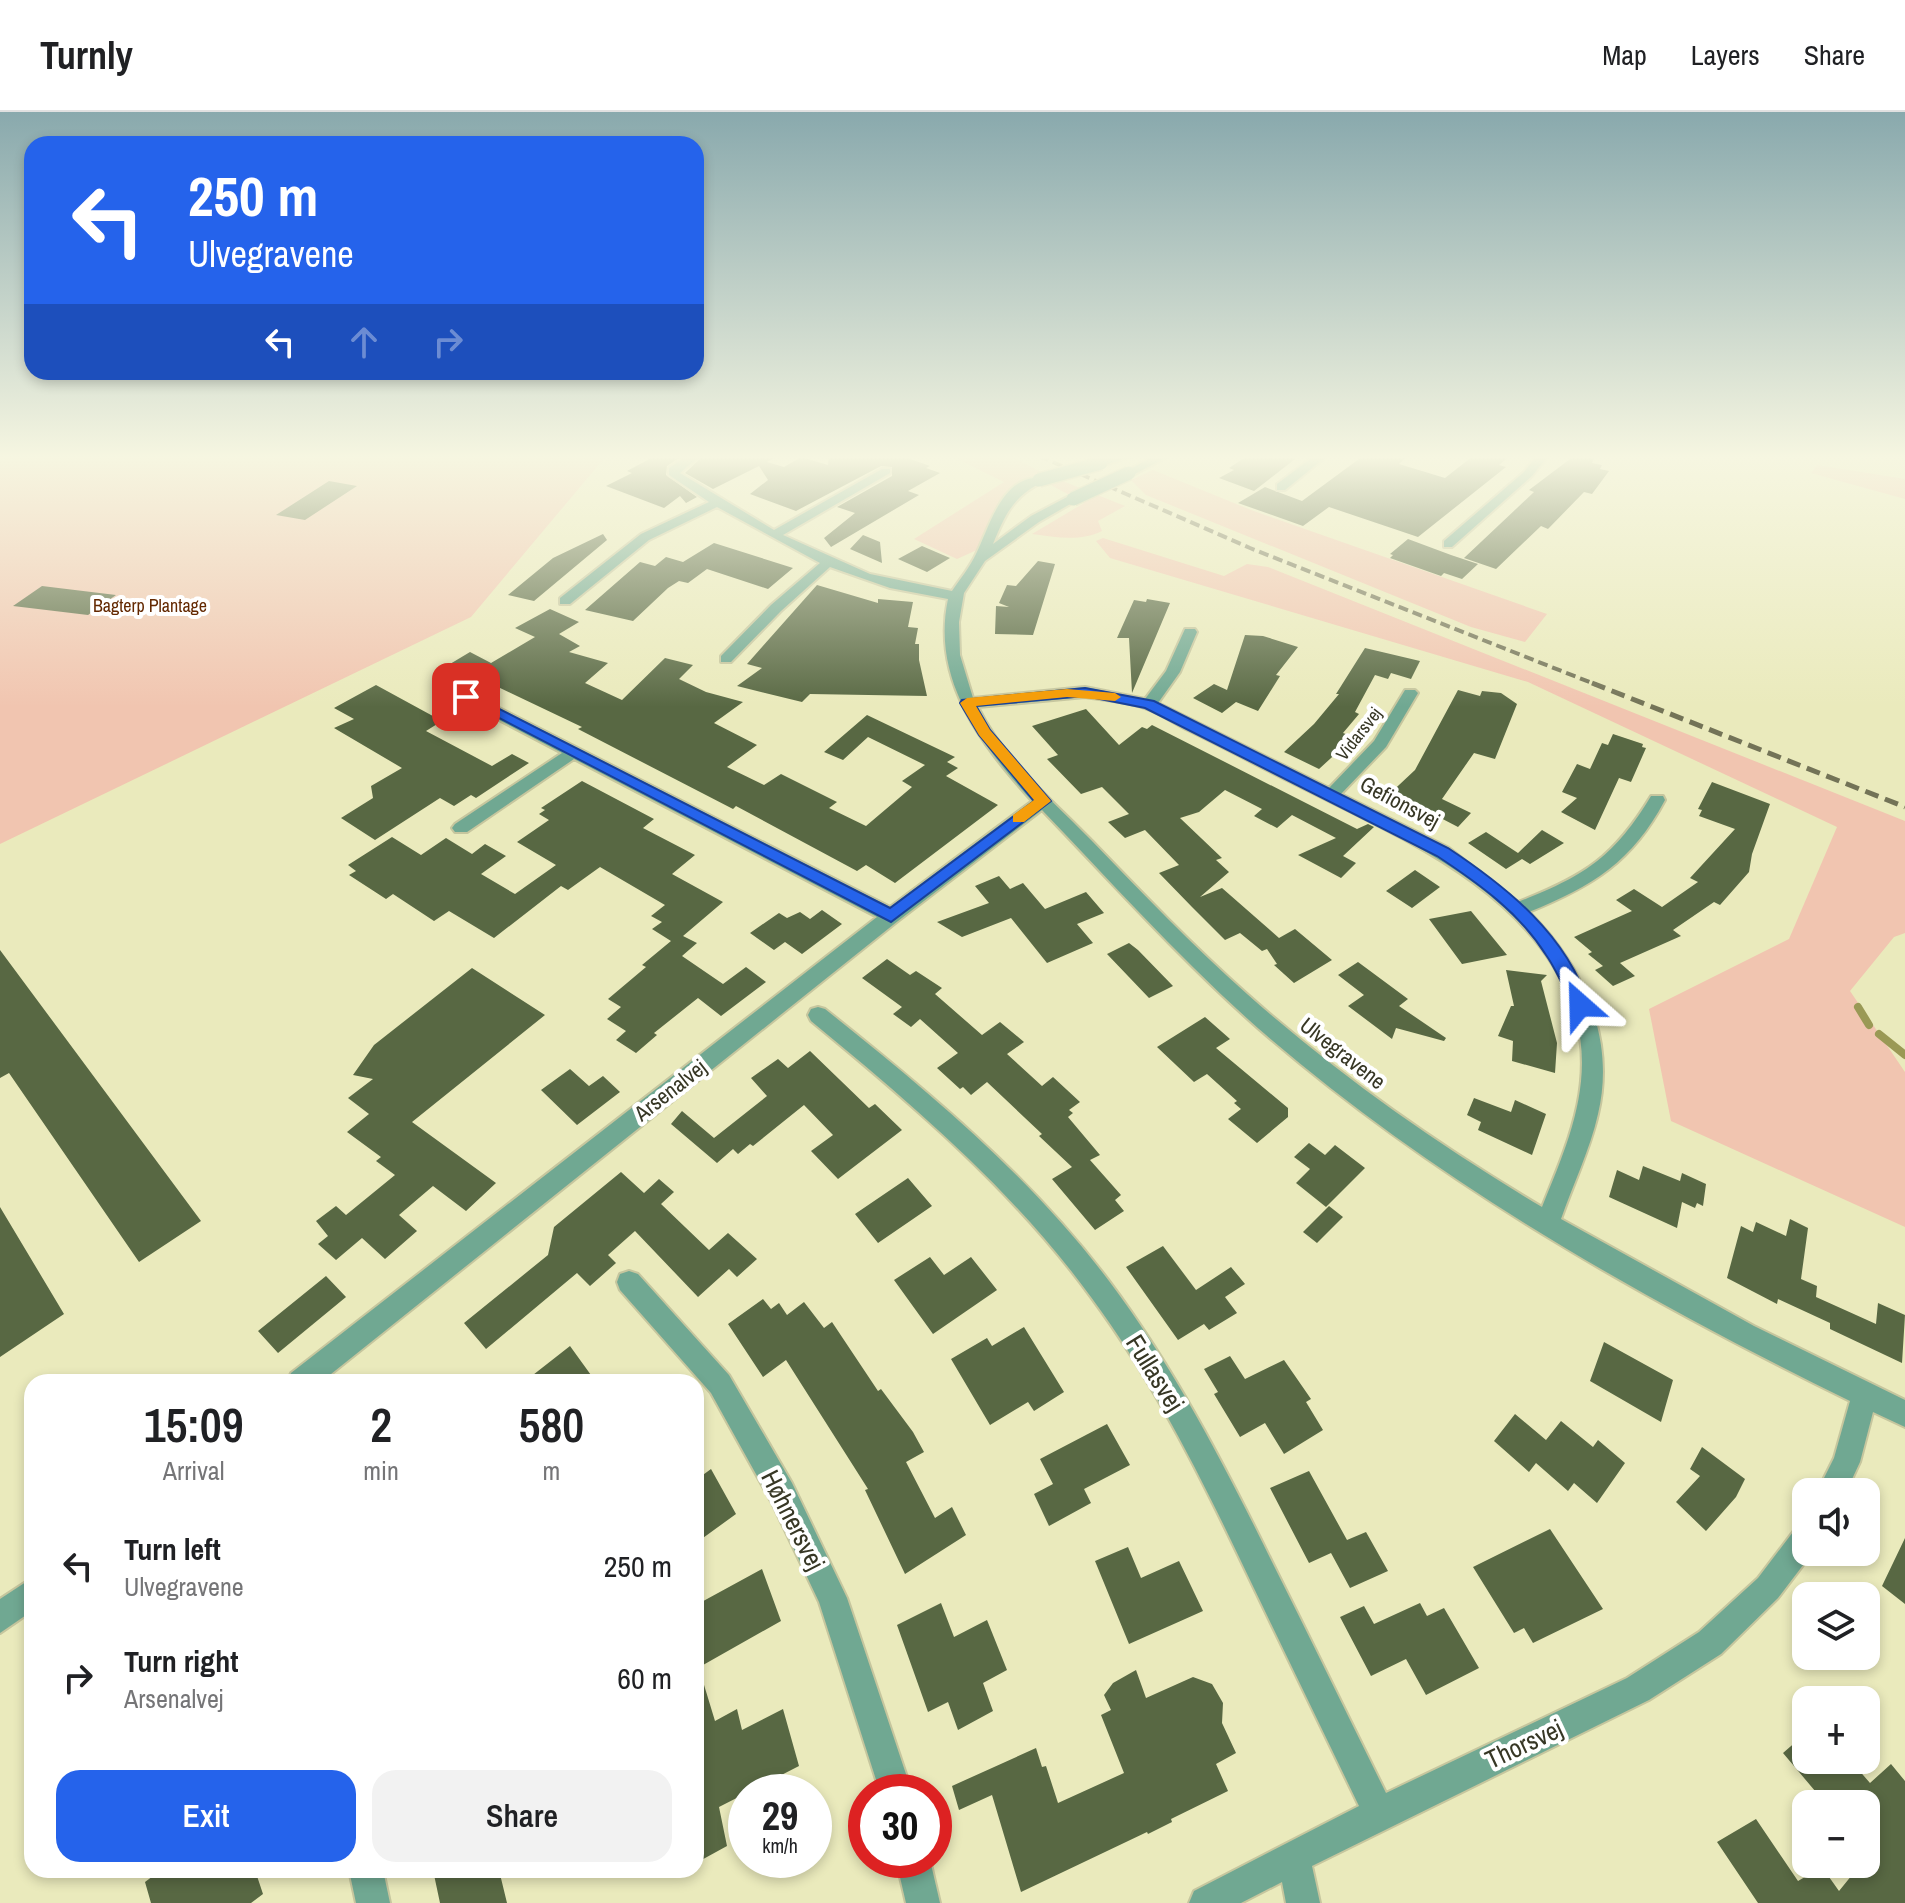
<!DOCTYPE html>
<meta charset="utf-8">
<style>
:root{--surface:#fff;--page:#f2f2f2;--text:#202124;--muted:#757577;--line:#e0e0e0;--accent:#2563eb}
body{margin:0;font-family:"Archivo Narrow",sans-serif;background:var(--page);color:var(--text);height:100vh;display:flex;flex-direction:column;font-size:30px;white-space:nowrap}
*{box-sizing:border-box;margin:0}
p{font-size:26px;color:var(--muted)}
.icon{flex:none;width:44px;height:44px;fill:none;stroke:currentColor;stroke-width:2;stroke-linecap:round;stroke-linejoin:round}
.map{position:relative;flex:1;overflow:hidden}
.details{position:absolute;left:24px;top:1262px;width:680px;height:504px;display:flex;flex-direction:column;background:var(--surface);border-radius:24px;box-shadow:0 4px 12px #0003}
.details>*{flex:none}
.guide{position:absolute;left:24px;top:24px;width:680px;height:244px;border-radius:24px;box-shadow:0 4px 12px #0003;background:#2563eb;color:#fff;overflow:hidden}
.controls{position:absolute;left:1792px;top:1366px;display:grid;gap:16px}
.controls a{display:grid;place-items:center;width:88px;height:88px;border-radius:16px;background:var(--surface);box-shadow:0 4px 12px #0003;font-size:40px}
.speed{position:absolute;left:728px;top:1662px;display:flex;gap:16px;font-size:40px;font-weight:700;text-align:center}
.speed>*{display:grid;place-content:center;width:104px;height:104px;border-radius:50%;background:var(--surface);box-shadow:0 4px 12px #0003;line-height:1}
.speed small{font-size:20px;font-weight:400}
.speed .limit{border:12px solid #d22;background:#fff;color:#111}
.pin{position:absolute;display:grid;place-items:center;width:68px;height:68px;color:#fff;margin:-34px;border-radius:16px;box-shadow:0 4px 12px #0006}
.me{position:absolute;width:88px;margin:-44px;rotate:335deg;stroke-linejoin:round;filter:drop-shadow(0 0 6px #0008)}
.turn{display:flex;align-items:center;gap:28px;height:168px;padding:0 32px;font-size:36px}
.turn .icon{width:104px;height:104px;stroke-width:2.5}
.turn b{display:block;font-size:56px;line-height:68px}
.lanes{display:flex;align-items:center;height:76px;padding:0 32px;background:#0003;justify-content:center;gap:40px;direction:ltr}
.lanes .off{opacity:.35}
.eta{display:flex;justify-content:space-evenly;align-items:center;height:136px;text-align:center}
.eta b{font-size:48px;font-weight:600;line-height:56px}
.action{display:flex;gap:16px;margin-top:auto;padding:16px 32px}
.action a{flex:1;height:92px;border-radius:24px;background:var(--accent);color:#fff;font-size:32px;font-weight:600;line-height:92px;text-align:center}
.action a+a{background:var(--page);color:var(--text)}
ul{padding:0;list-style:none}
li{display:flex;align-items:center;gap:24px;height:112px;padding:0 32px}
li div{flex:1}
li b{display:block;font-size:30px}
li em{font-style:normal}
header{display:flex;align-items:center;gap:48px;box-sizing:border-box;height:112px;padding:0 40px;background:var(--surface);border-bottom:2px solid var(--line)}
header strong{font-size:38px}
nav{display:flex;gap:44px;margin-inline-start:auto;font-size:28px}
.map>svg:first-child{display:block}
.green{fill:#f1c5b0}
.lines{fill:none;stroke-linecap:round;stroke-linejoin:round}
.stream{stroke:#9a9955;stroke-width:8}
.building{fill:#586843}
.minor-casing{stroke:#c6c69e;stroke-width:4}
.minor{fill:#70a892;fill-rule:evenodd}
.rail-far1{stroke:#737357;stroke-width:4;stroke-dasharray:10 5;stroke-linecap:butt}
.rail{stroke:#737357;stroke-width:5;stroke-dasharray:14 7;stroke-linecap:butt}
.minor-bridge-casing{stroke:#c6c69e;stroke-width:16;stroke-linecap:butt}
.minor-bridge{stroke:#70a892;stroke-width:13}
.route{fill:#2563eb;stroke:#184099;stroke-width:2}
.slow{fill:#f59e0b}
.labels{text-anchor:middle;stroke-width:8;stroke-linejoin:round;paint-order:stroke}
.far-park-label{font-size:18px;fill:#632801;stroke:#fff}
.far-street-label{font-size:18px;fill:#373725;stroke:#fff}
.street-label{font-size:22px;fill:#373725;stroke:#fff}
.near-street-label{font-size:26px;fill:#373725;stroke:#fff}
</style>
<header>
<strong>Turnly</strong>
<nav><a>Map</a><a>Layers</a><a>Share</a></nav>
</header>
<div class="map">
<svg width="1905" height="1791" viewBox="0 0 1905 1791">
<rect width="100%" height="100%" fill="#eaeabc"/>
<!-- green -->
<path class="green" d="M0 344H606L471 505 0 732Z
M951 344H1011L1045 362 1125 394 1098 409 1102 419C1080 430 1055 425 1032 422L1084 391 1036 365C996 380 993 400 979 437L957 447 914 427 1004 370Z
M1817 353 1905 367V387L1811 361Z
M1153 358 1251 398 1547 502 1525 530 1471 515 1146 383 1131 368Z
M1103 426 1224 464 1247 452 1268 455 1905 709V821L1894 825 1850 879 1905 960V1115L1671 1009 1649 897 1789 827 1837 715 1528 570 1110 446 1096 429Z"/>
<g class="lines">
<!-- stream -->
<path class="stream" d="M1858 895 1869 913
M1879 922 1905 943"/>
</g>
<!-- building -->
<path class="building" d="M655 344H682L667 354 666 363 697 385 686 391 680 384 664 396 606 374 632 361 627 359Z
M703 344H777L767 350 784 355 801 345 828 353 829 344H902L930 354 926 356 940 361 908 379 919 383 831 435 824 426 855 401 837 395 892 364V355L881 354 796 399 750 382 768 368 759 354 713 377 685 361Z
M1247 344H1299L1254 379 1219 366 1234 358 1229 356Z
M1363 344H1407L1399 352 1445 366 1473 344H1510L1499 353 1506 355 1418 425 1329 395 1303 414 1238 391 1265 375 1302 389Z
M1574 344H1595L1592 351 1602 353 1600 357 1609 359 1592 382 1584 380 1548 417 1541 414 1496 457 1464 446 1534 380 1529 378Z
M329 369 357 374 305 408 276 403Z
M603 422 607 428 534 489 508 483 553 446Z
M863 423 880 430 882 451 850 437Z
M1408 427 1451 443 1478 452 1462 467 1444 461 1441 464 1390 446 1393 443 1390 442Z
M714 431 793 456 768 477 707 457 688 471 679 469 668 476 633 509 585 498 640 450 655 454 666 445 683 450Z
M922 434 950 446 927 460 898 447Z
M1038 449 1055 452 1033 523 995 522 996 494 1009 495 999 491 1007 473 1016 474Z
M817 473 878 491V487L913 490 908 515 918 516 915 532H919V548L927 584 810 582 802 590 737 574 762 556 747 552Z
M42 474 116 483 88 503 13 494Z
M1147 487 1170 491 1132 581 1129 526H1117L1134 488 1146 490Z
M550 497 579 510 559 522 580 534 569 540 608 551 585 571 622 588 665 546 693 553 679 567 706 580 743 590 714 611 757 633 727 655 764 673 781 662 837 690 829 696 866 714 912 675 902 669 925 653 868 625 843 648 824 640 867 603 955 645 947 650 958 656 946 664 998 693 895 771 866 753 857 759 736 694 733 697 578 617 582 615 450 552 470 540 491 551 535 525 515 516Z
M1245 523 1263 524 1298 535 1276 563 1280 564 1258 599 1236 590 1222 601 1193 586 1214 572 1227 578Z
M1365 536 1420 549 1411 567 1391 561 1388 567 1375 563 1355 600 1359 602 1343 621 1354 625 1319 657 1284 640 1314 612 1339 582H1336Z
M376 573 442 609 426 619 492 654 512 642 529 651 476 686 471 683 454 694 440 686 375 728 341 706 373 686 371 674 402 656 334 616 354 607 334 596Z
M1458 578 1480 584 1482 579 1501 581 1517 592 1495 647 1474 641 1442 687 1471 701 1458 715 1433 702 1426 709 1383 688 1415 658Z
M1086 597 1119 633 1142 615 1147 617 1152 613 1357 717 1368 712 1374 715 1343 744 1356 751 1341 766 1298 743 1336 726 1292 703 1277 716 1254 704 1262 697 1225 678 1199 700 1180 706 1222 746 1216 748 1229 760 1200 785 1222 776 1279 826 1295 817 1332 848 1294 871 1274 853 1277 852 1267 837 1262 839 1240 821 1225 828 1192 795 1159 761 1179 753 1145 718 1125 726 1108 710 1129 702 1102 675 1081 682 1047 647 1058 643 1032 614Z
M1613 622 1643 632 1642 635 1646 636 1631 670 1619 666 1595 718 1561 700 1577 686 1562 680 1577 652 1590 657 1602 631 1608 633Z
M582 669 654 707 643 716 695 743 672 762 723 790 683 824 697 831 682 844 723 872 746 855 766 870 721 904 698 886 654 921 657 923 636 941 616 928 626 919 607 907 621 895 608 887 646 855 642 853 671 829 652 817 662 810 651 804 665 793 600 755 568 778 561 774 494 826 449 799 434 809 393 782 386 787 349 763 356 759 348 753 392 725 421 743 446 726 472 742 485 732 506 744 481 762 515 782 556 753 517 730 549 708 539 702 545 698 541 696Z
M1712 670 1770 692 1752 742 1749 760 1720 793 1714 790 1673 818 1681 824 1620 851 1635 864 1613 874 1595 858 1603 854 1588 842 1592 840 1574 825 1632 799 1616 788 1634 777 1662 795 1698 770 1690 766 1735 717 1699 704 1702 698 1698 697Z
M1542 718 1564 731 1530 752 1522 747 1506 757 1468 731 1486 720 1518 741Z
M1415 758 1440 775 1412 796 1386 779Z
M999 764 1010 777 1023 771 1045 797 1086 780 1104 801 1077 812 1093 831 1047 851 1011 806 962 825 937 810 989 791 975 774Z
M822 798 842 812 802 842 785 830 774 838 750 821 779 801 787 806 800 800 810 807Z
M1471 799 1507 843 1462 852 1429 807Z
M1129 831 1138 838 1173 874 1149 886 1107 842Z
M0 838 201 1109 139 1150 9 961 0 966Z
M887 847 910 863 916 859 942 876 935 882 982 923 1000 910 1024 930 1007 942 1042 974 1053 965 1080 990 1069 998 1073 1001 1068 1005 1100 1043 1090 1048 1121 1083 1115 1088 1124 1099 1095 1118 1052 1067 1072 1055 1039 1024 1042 1022 987 970 971 983 963 975 960 977 937 956 958 941 920 907 911 915 893 902 902 895 862 866Z
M1358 850 1408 887 1399 894 1446 926 1444 929 1396 916 1392 927 1348 894 1364 883 1338 863Z
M472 856 545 903 412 1010 496 1071 466 1099 433 1074 399 1103 417 1119 385 1147 362 1126 336 1148 318 1132 328 1124 316 1109 336 1094 346 1103 395 1063 376 1049 381 1045 347 1020 369 1002 348 986 373 967 353 963 374 933Z
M1506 858 1547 863 1541 869 1557 931 1555 961 1512 949 1513 929 1498 924 1511 894H1514Z
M1205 905 1230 927 1216 936 1288 996V1005L1257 1031 1228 1007 1241 997 1234 991 1237 989 1207 962 1194 970 1157 935Z
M810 939 869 996 875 992 902 1018 838 1067 811 1039 833 1023 804 993 753 1034 750 1032 738 1042 733 1037 717 1051 671 1012 682 999 714 1026 767 984 751 966 778 947 788 956Z
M570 957 589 974 603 964 620 980 577 1013 541 978Z
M1474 986 1511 1000 1515 988 1546 1002 1532 1043 1478 1018 1481 1010 1467 1003Z
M1309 1031 1325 1043 1335 1033 1365 1056 1326 1095 1296 1071 1310 1057 1294 1045Z
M1643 1054 1680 1069 1682 1061 1706 1072 1703 1094 1697 1091 1695 1096 1682 1090 1677 1116 1609 1085 1617 1058 1639 1068Z
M621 1060 644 1081 659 1067 674 1080 661 1092 709 1138 728 1121 757 1147 737 1165 729 1157 698 1185 635 1119 608 1143 616 1151 590 1174 577 1161 486 1237 464 1211 548 1143 554 1115Z
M908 1066 932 1094 878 1131 855 1102Z
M1329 1094 1343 1105 1317 1131 1303 1120Z
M0 1095 64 1202 0 1245Z
M1790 1107 1808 1116 1801 1167 1817 1174 1816 1185 1876 1212 1878 1191 1905 1203 1902 1251 1830 1217V1211L1778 1187 1777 1192 1727 1166 1741 1114 1753 1120 1756 1110 1786 1124Z
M1163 1134 1196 1178 1231 1155 1245 1172 1225 1185 1237 1201 1209 1218 1204 1212 1178 1228 1126 1155Z
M930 1145 944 1163 971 1145 997 1178 933 1222 894 1168Z
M326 1164 346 1185 278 1241 258 1219Z
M763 1187 771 1197 779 1191 787 1203 804 1190 824 1216 832 1210 878 1279 881 1277 913 1320 924 1340 906 1350 935 1406 952 1395 966 1423 905 1462 865 1378 868 1377 786 1248 763 1265 728 1212Z
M1024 1215 1064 1280 1034 1299 1028 1290 990 1313 951 1247 987 1226 992 1234Z
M1604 1230 1673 1268 1661 1310 1590 1269Z
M570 1234 596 1270H524Z
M1230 1244 1245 1267 1284 1248 1311 1287 1306 1290 1323 1318 1284 1342 1265 1311 1240 1325 1214 1282 1218 1280 1204 1257Z
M1515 1302 1546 1328 1561 1309 1593 1335 1598 1328 1625 1351 1597 1391 1574 1371 1568 1379 1536 1351 1529 1360 1494 1329Z
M1107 1312 1130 1353 1084 1377 1091 1391 1049 1414 1034 1382 1053 1372 1040 1347Z
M1702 1335 1745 1367 1736 1385 1706 1419 1676 1390 1700 1364 1690 1357Z
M711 1357 736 1402 696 1431V1368Z
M1309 1359 1347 1428 1366 1420 1388 1459 1350 1476 1331 1441 1309 1451 1270 1376Z
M1550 1417 1603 1497 1533 1531 1524 1516 1514 1521 1473 1455Z
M1905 1426V1492L1882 1474Z
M1128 1435 1141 1466 1179 1449 1203 1499 1129 1532 1095 1449Z
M762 1457 781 1509 696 1557V1493Z
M941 1491 954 1525 987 1508 1007 1558 983 1571 993 1599 958 1618 948 1590 928 1600 897 1513Z
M1420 1491 1427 1504 1444 1496 1479 1556 1426 1583 1406 1547 1371 1564 1340 1505 1364 1494 1374 1512Z
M1136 1558 1146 1586 1193 1565 1212 1572 1223 1591 1222 1611 1236 1641 1216 1652 1228 1679 1171 1707 1172 1710 1148 1722 1147 1720 1021 1780 992 1683 959 1698 952 1674 1036 1636 1042 1655 1046 1654 1058 1691 1124 1661 1101 1603 1111 1598 1104 1583 1113 1571Z
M701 1563 715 1609 737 1597 742 1618 783 1597 799 1654 719 1695 727 1734 696 1751V1564Z
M1806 1621V1648H1850L1870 1671 1891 1652 1905 1669V1791H1758L1717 1730 1756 1707 1798 1769 1822 1755 1839 1779 1861 1752H1866V1692H1826L1783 1641Z
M161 1758H255L263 1782 251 1791H151L145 1770Z
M433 1758H499L507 1791H440Z"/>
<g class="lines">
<defs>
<path id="minor" d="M687 344H700L680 361 774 418 882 357H890V361L783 423 870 462 952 479C960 467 970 455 976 442 990 414 1002 362 1043 366V370C1013 384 1005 403 993 432L1031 404 1069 384 1079 387 1039 410 985 449 964 481 959 510 960 543 973 586 1085 575 1145 587 1166 559 1185 517H1195L1197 520 1180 560 1158 591 1329 676 1374 629 1405 578H1415L1418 581 1386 635 1341 682 1449 736 1518 790C1585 764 1614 745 1651 684H1663L1665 688C1632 750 1593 774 1529 800 1583 854 1616 926 1598 1002 1590 1038 1573 1072 1561 1107L1754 1214 1905 1288V1315L1873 1300 1860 1350 1846 1380H1817L1834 1346 1850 1289C1642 1187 1435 1070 1259 917 1182 849 1113 772 1042 698L898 809 321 1270H287L291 1261 877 805 574 647 467 720H455L452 716 455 712 562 641 434 574V568H444L890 795 1032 689C981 632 931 568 948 487L890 476 830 455 781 499 731 550H721V544L771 493 820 451 717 395 649 428 570 492H560V486L641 422 709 390 669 363V356ZM1085 585C1104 588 1126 589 1145 596 1160 601 1174 611 1188 618 1223 635 1257 653 1291 670 1393 722 1534 778 1573 896 1597 967 1568 1031 1542 1095 1438 1033 1337 962 1247 882 1192 833 1142 781 1091 728 1051 687 1003 647 978 595Z
M1115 344H1133L1101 354 1095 351Z
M1154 344H1169L1133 363 1123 361Z
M1314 344H1327L1285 378H1277V372Z
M1536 344H1548L1532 364 1452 435H1444V429L1524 360Z
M818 895 825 897C928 979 1030 1064 1109 1169 1175 1257 1225 1354 1273 1452 1311 1528 1348 1604 1386 1681L1627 1566 1699 1520 1758 1466 1796 1416 1806 1412V1440H1813L1778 1486 1721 1542 1649 1588 1312 1754 1320 1791H1286L1282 1770 1241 1791H1189L1194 1779 1359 1694C1323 1619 1287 1545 1251 1470 1204 1371 1156 1273 1091 1185 1013 1078 912 992 811 909L808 903 811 897Z
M629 1159 638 1162 729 1263 792 1371 847 1486 912 1680H880L819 1490 772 1391 711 1281 620 1178 617 1170 620 1162Z
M32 1466V1499L0 1521V1487Z
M896 1748H930L940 1791H906Z
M349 1758H383L390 1791H356Z"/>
</defs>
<!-- minor casing -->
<use href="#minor" class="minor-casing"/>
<!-- minor -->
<use href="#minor" class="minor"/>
<!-- rail-far1 -->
<path class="rail-far1" d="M1039 344 1250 436 1597 573"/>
<!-- rail -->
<path class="rail" d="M1592 571 1905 695"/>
<defs>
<path id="minor-bridge" d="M1039 368 1101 351
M1073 387 1129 361"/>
</defs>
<!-- minor-bridge casing -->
<use href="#minor-bridge" class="minor-bridge-casing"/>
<!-- minor-bridge -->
<use href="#minor-bridge" class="minor-bridge"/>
</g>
<!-- sky -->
<linearGradient id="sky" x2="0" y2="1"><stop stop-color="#89a9ad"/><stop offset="0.58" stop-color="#f6f6e1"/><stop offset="1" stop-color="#f6f6e1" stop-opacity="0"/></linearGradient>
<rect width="1905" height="595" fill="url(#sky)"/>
<!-- route -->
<path class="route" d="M1085 576 1154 589 1448 736C1507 775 1567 823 1589 893L1587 898H1574C1565 879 1558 860 1546 843 1520 801 1478 771 1437 744L1145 596 1085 584 976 594 990 618 1051 689 891 810 459 585 470 582 890 796 1034 689 979 623 960 591 962 588Z"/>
<!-- slow -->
<path class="slow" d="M1067 577 1115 581 1121 585 1115 589 1067 585 976 594 990 618 1051 689 1024 710H1013V703L1034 688 979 623 960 591 967 586Z"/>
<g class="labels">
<!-- far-park labels -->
<g class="far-park-label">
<text x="150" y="500">Bagterp Plantage</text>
</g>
<!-- far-street labels -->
<g class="far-street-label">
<text transform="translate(1359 622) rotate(-52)" y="6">Vidarsvej</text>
</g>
<!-- street labels -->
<g class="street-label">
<text transform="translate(1400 690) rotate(28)" y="8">Gefionsvej</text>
<text transform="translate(1343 941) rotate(38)" y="8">Ulvegravene</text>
<text transform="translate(670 978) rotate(-38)" y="8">Arsenalvej</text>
</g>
<!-- near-street labels -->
<g class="near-street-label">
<text transform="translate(1155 1261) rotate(58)" y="9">Fullasvej</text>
<text transform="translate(793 1408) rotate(63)" y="9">Høhnersvej</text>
<text transform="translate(1524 1632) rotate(-25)" y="9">Thorsvej</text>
</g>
</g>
</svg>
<div class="controls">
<a><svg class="icon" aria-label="sound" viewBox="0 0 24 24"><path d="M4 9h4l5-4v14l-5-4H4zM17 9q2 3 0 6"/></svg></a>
<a><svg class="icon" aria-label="layers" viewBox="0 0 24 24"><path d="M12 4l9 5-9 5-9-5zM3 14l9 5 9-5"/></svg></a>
<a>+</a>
<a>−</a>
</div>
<div class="speed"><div>29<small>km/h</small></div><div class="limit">30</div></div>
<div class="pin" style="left:466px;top:585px;background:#d93025"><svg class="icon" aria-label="arrive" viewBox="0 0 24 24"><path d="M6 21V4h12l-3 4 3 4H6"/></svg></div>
<svg class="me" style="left:1580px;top:893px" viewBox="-20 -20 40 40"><path d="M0-17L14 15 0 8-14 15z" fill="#2563eb" stroke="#fff" stroke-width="4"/></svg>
<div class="guide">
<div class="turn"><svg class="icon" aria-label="left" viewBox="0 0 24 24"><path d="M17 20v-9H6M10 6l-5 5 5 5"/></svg><div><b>250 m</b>Ulvegravene</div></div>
<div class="lanes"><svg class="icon" aria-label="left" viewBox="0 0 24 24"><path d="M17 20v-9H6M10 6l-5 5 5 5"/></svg><svg class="icon off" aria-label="ahead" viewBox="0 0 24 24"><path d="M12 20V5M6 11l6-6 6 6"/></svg><svg class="icon off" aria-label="right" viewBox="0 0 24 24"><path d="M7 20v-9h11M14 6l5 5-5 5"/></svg></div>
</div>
<section class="details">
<div class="eta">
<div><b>15:09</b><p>Arrival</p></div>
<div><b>2</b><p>min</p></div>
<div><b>580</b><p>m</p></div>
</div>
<ul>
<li><svg class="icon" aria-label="left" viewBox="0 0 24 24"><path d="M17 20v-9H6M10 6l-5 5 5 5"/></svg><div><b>Turn left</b><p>Ulvegravene</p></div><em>250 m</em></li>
<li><svg class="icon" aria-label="right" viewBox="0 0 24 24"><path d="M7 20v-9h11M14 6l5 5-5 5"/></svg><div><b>Turn right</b><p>Arsenalvej</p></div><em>60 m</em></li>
</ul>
<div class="action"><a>Exit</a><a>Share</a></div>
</section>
</div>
